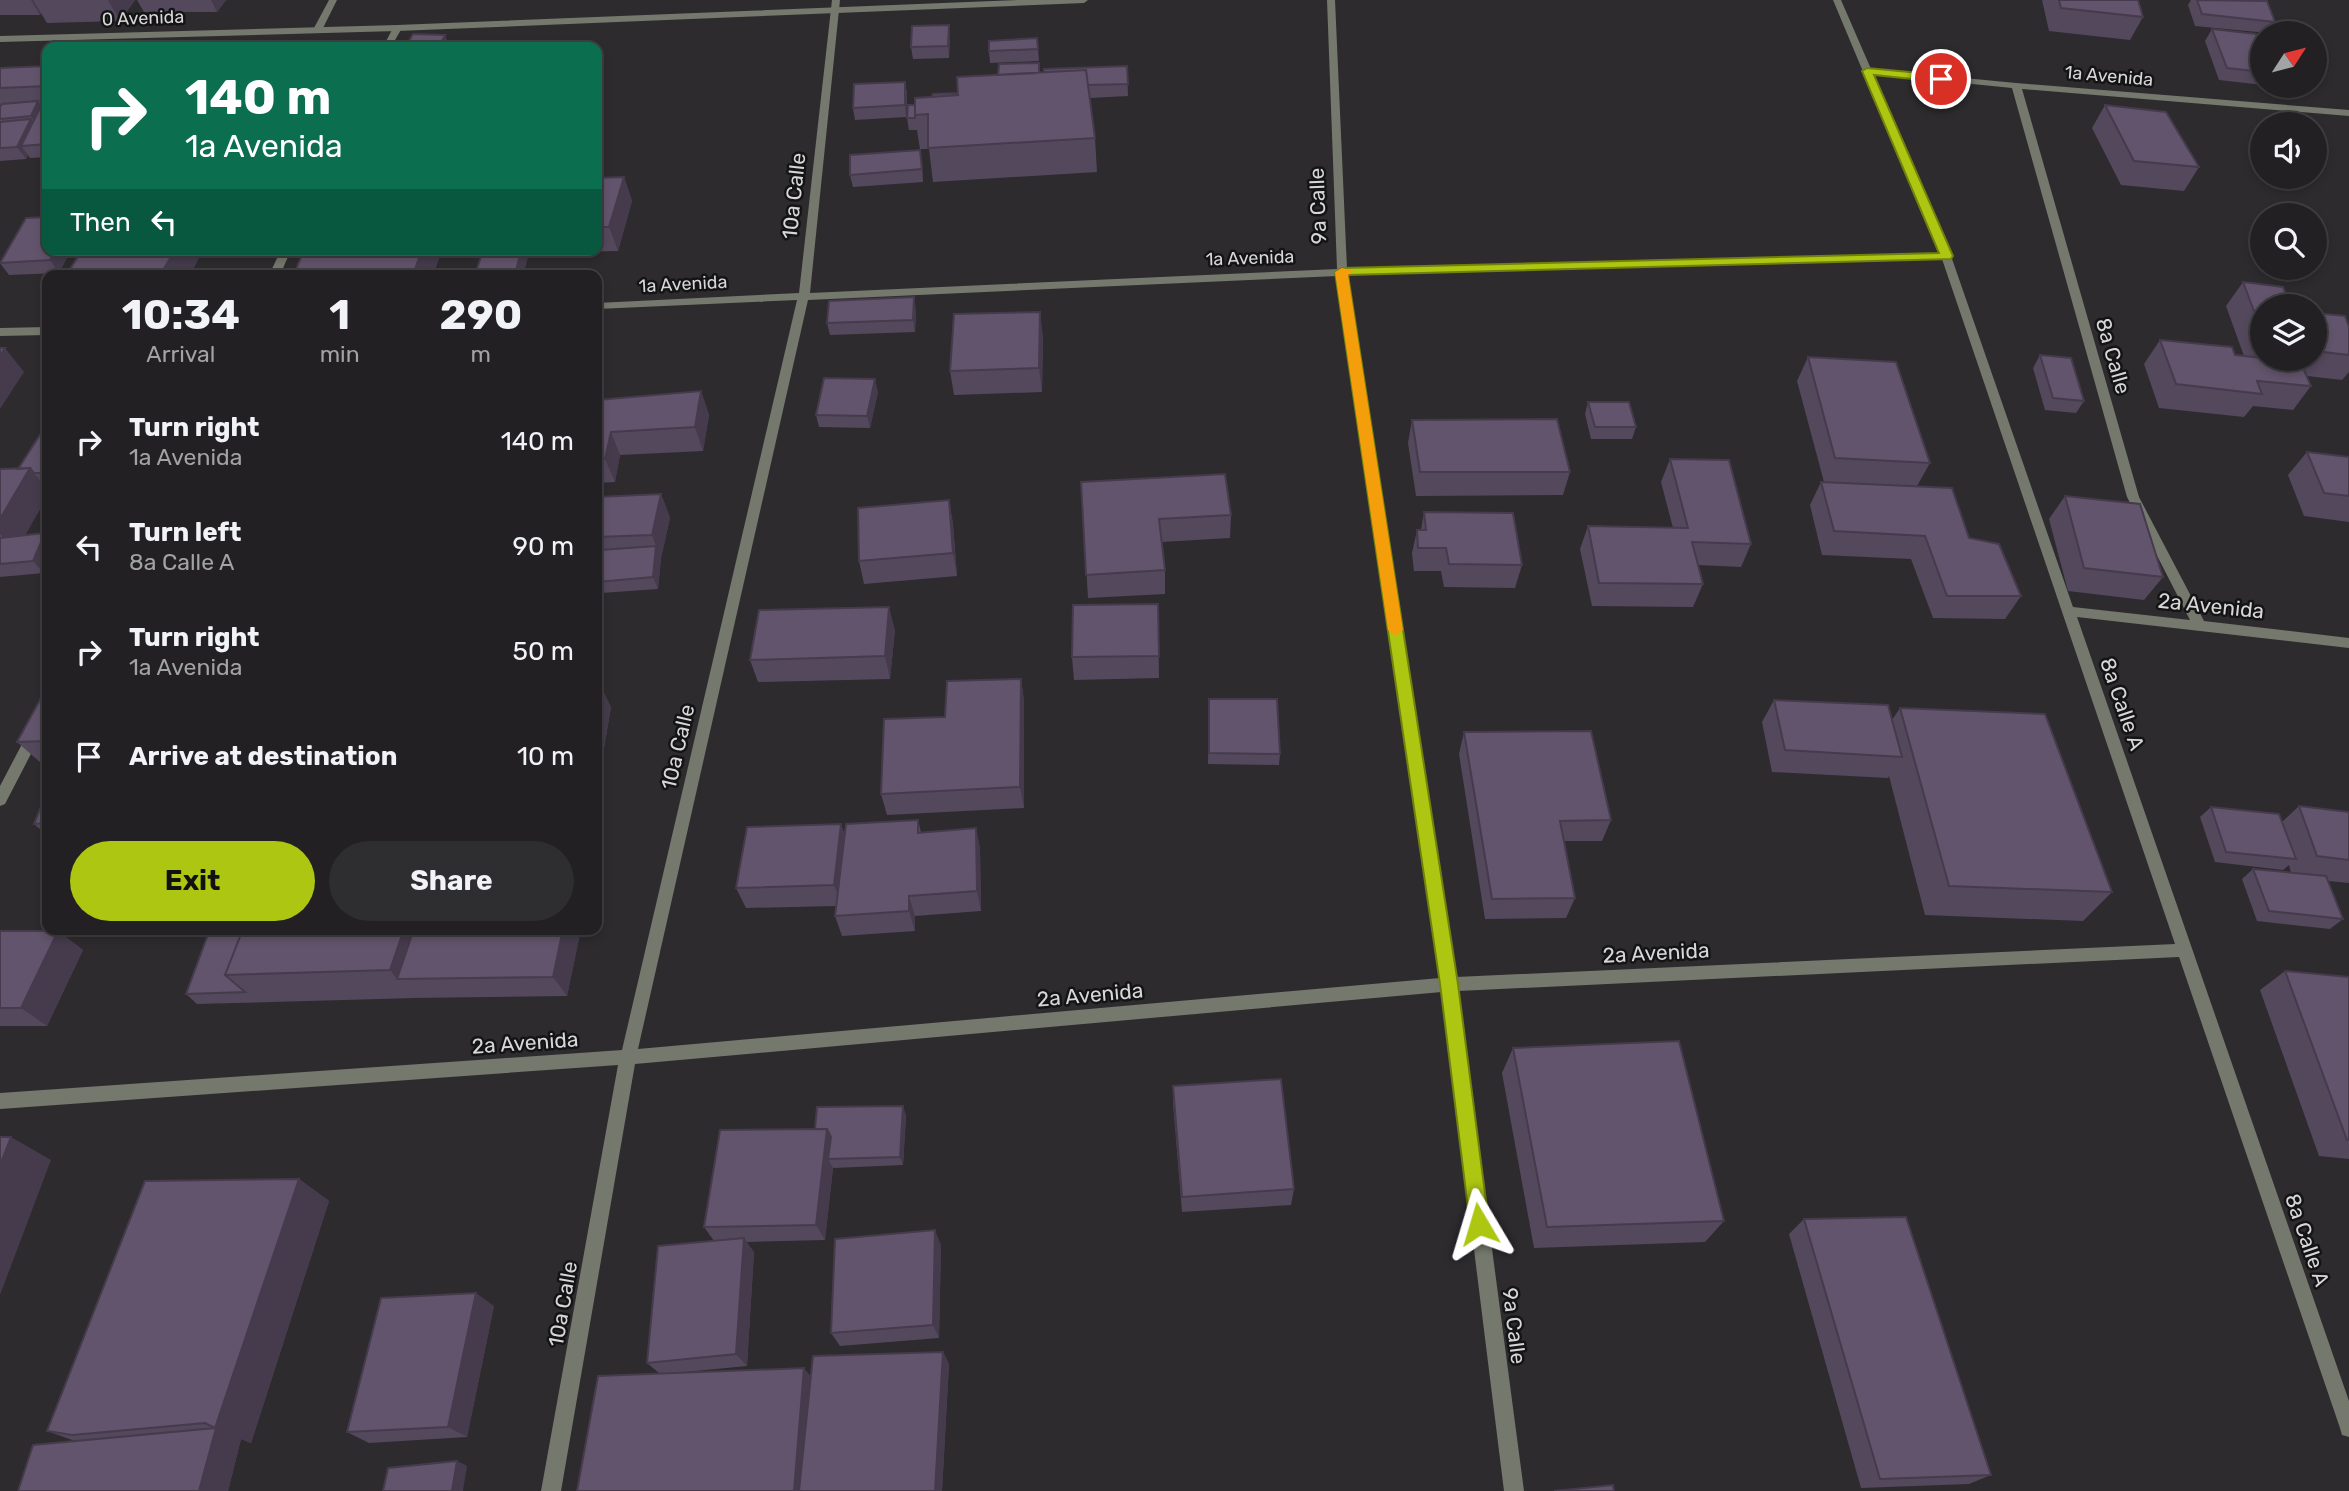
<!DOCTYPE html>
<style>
:root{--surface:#222022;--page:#2e2d2f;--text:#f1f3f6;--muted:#a2a3a5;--line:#3f3e40;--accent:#acc612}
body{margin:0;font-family:Rubik,sans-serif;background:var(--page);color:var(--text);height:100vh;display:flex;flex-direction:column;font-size:26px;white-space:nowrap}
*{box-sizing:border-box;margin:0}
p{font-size:23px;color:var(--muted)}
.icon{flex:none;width:38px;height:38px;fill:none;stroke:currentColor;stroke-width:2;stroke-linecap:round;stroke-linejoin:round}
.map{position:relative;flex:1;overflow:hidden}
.sheet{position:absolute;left:42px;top:270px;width:560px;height:665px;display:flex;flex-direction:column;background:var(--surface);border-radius:14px;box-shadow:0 4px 10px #0003,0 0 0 2px var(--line)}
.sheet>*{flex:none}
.top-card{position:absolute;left:42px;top:42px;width:560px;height:214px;border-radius:14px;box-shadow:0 4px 10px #0003,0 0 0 2px var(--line);background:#0b6e4f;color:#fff;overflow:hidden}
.needle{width:46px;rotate:54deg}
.tools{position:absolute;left:2250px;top:21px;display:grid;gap:14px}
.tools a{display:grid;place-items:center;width:77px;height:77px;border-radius:50%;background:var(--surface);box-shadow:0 4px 10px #0003,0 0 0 2px var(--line);font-size:35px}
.pin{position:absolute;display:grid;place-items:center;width:60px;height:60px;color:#fff;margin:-30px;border:4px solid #fff;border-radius:50%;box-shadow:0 2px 7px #0007}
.me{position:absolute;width:77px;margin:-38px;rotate:353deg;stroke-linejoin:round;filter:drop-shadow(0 0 5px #0008)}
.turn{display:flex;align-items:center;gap:24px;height:147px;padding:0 28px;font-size:32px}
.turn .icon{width:91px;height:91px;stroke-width:2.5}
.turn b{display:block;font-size:49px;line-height:60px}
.then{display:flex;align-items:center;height:66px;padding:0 28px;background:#0003;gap:14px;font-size:26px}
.eta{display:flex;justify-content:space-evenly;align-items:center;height:119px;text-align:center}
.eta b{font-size:42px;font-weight:700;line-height:49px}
.button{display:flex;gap:14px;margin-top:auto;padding:14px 28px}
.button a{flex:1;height:80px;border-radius:42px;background:var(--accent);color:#111;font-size:28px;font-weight:700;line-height:80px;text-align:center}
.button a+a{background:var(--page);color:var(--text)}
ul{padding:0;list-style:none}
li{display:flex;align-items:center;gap:21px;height:105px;padding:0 28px}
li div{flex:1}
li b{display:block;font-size:26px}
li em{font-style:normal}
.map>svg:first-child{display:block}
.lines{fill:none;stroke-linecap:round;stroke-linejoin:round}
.minor{fill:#75786c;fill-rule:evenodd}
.tertiary{fill:#75786c;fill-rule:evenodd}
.wall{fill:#54485d}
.shaded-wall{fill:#453b4c}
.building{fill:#62546c;stroke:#453b4c;stroke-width:2}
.route{fill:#acc612;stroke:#70810c;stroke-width:2}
.slow{fill:#f59e0b}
.labels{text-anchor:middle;stroke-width:5;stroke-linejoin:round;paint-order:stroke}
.far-street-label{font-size:18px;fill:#d7d6d8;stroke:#151415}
.street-label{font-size:21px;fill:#d7d6d8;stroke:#151415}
</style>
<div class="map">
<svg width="2349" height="1491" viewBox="0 0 2349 1491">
<rect width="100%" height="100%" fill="#2d2b2e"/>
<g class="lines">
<!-- minor -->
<path class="minor" d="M329 0H337L322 30H316L314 28Z
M832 0H840L810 293 1337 269 1327 0H1335L1347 269 1939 253 1833 0H1841L1871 69 2016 83 2349 110V116L2022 89 2139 497 2204 621 2349 638V648L2077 617 2349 1401V1437L2342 1435 2340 1428 2179 957 1458 991 1524 1491H1504L1442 992 635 1064 561 1491H541L618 1065 0 1109V1093L622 1050 797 300 597 309V303L799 293ZM1873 74 2012 88 2127 497 2190 620 2073 607 1951 256ZM1942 259 2175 944 1456 977 1348 275ZM1337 276 1440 978 638 1049 808 300Z
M394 26 402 28 391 47H383Z
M281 250H291L280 275H269Z
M47 327V335L0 336V328Z
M47 705V723L5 804 0 806V786L42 706Z"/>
<!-- tertiary -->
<path class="tertiary" d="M1018 0H1088L1084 3 397 31 0 42V36L397 25Z"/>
</g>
<!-- wall -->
<path class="wall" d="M0 0H135L120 21 47 23 41 13 40 15H0Z
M137 0H226L217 12H144Z
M2042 0H2138L2143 17 2130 40 2049 31Z
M2191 0H2262L2275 22 2268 33 2195 26 2188 5Z
M2212 29 2263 50V85L2219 80 2205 41Z
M413 34 450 47H409L407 44Z
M950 37 949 58 913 59 911 47Z
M1037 38 1039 61 990 63 989 51Z
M47 66V157L30 158 28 155 26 159 0 161V68Z
M1127 66 1128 96 1090 98 1095 138 1097 172 933 182 929 149H920L917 130H909L907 118 915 105 1040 73Z
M905 82 907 94 906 117 855 120 853 108Z
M2105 105 2199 167 2184 191 2121 185 2092 128Z
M922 162 923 182 853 187 850 175Z
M624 177 632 201 618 251 529 253 523 275H475L483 250H597V178Z
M47 250H71L59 273 9 275 0 263V262Z
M203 250 190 275 67 274Z
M304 250H442L433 275H294V274Z
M2243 282 2263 306V359H2315V313L2349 327V372L2342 380 2307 376 2311 386 2293 410 2253 406 2244 417 2159 408 2144 364 2160 340 2244 356 2226 306Z
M916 310 915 332 830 335 827 323Z
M1043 336 1042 392 954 395 950 371Z
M2040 355 2084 401 2076 413 2045 410 2033 368Z
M1808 357 1930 463 1917 486 1969 538 2021 596 2005 619 1933 618 1911 559 1822 555 1810 505 1821 482H1824L1797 381Z
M701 391 709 415 703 451 620 455 615 482 597 483V400Z
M878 392 870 428 819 427 816 415Z
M1588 402 1636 427 1632 439H1591L1585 414Z
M1412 420 1570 472 1563 495 1416 496 1408 443Z
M47 424V485H44L47 489V497L25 535 45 533 47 535V565L44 573 0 577V469H18Z
M2307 452 2349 457V522L2304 516 2288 475Z
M1670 459 1751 544 1741 567 1698 565 1703 584 1693 607 1592 606 1580 549 1588 526 1673 528 1661 482Z
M1081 482 1231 515 1230 538 1161 542 1165 570V594L1088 598Z
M661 494 670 518 661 558 658 589 601 593 597 620V497Z
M2065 496 2163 577 2144 600 2068 591 2049 519Z
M949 500 953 524 957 576 864 584 859 561Z
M1424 512 1522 565 1515 588 1444 587 1441 571H1414L1412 553 1417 530H1421Z
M1158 604 1159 678 1074 680 1072 657Z
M895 630 890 679 758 682 750 660Z
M1021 679 1024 701V808L887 815 881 794 945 717Z
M597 685 611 707 603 754 597 755Z
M47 687V763H41L17 742Z
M1209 699 1280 754 1279 765 1208 764Z
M1774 700 1892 720 1900 708 2112 892 2083 921 1925 915 1889 776 1888 778 1772 772 1762 722Z
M1464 732 1611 820 1602 841H1564L1575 898 1566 918 1485 919 1459 754Z
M47 792V835L34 824Z
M2299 806 2349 812V883L2328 881 2343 919 2330 929 2257 921 2242 879 2253 869 2291 873 2289 865 2283 870 2215 862 2200 817 2211 807 2282 822Z
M918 820 921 832 976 828 980 849 981 911 915 916V931L842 936 835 916 836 906 746 908 736 888 841 824 845 836Z
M210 929H581L567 996 415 998 197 1004 186 994Z
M0 931H58L83 950 47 1026H0Z
M2285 971 2349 977V1159L2319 1156 2260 990Z
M1513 1048 1724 1221 1705 1242 1534 1248 1502 1073Z
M1173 1086 1294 1189 1291 1205 1182 1212 1173 1103Z
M906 1115 903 1165 833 1168 825 1240 746 1242 754 1252 747 1366 685 1372 811 1375 943 1352 949 1364 942 1491 659 1373 647 1363 714 1241 704 1227Z
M299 1179 329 1201 251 1443 241 1439 228 1491H18L75 1441 47 1431Z
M1804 1219 1991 1475 1969 1484 1861 1488 1789 1234Z
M941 1245 939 1338 840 1346 831 1333Z
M494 1306 467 1437 369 1443 347 1432Z"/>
<!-- shaded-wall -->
<path class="shaded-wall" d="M31 0H33L41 13 40 15Z
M108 0H135L120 21Z
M211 0H226L217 12Z
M949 25 950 37 949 58 948 46Z
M445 35 450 47H441L440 45Z
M310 41 313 47H307Z
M595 43 599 55 597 61V47H593Z
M905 82 907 94 906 117 905 105Z
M38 101 46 113 39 129 31 116Z
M31 119 39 131 21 146 28 155 26 159 17 147Z
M624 177 632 201 618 251 609 227Z
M55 250H71L59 273 50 260Z
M175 250H203L190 275H164L162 272Z
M422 250H442L433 275H418L415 269Z
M521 250H526L528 253H529L523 275H515Z
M914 297 916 310 915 332 913 320Z
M1040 312 1043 336 1042 392 1039 368Z
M5 348 24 372 0 409V356Z
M875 379 878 392 870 428 867 416Z
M701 391 709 415 703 451 695 427Z
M611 432 620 455 615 482 605 459Z
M30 468 47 489V497L16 551 0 534V519Z
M661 494 670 518 661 558 658 589 653 577 656 546 652 535Z
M949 500 953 524 957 576 953 553Z
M45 533 47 535V565L44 573 33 561Z
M597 541 606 562 597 582Z
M597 583 601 593 597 620Z
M889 607 895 630 890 679 885 656Z
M1021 679 1024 701V808L1020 787Z
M600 684 611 707 603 754 597 742V702Z
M597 778 601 785 597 801Z
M841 824 848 845 842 906 834 885Z
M976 828 980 849 981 911 977 891Z
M909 896 915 916V931L909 911Z
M404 929H436L397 979 390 970Z
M563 929H581L567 996 553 977Z
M58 931 83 950 47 1026 21 1008Z
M903 1106 906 1115 903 1165 900 1157Z
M827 1129 836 1146 828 1159 833 1168 825 1240 816 1225Z
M11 1137 51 1160 0 1295V1165Z
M299 1179 329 1201 251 1443 241 1439 228 1491H199L215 1428Z
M935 1230 941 1245 939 1338 933 1325Z
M744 1238 754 1252 747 1366 736 1354Z
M476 1293 494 1306 467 1437 448 1427Z
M943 1352 949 1364 942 1491H935Z
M804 1368 818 1385 810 1491H794Z
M457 1461 467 1466 463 1491H452Z"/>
<!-- building -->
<path class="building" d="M2059 0H2138L2143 17 2061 8Z
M2197 0 2267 1 2275 22 2202 14Z
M949 25 948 46 911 47 912 26Z
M2212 29 2256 34 2263 50V72L2227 68Z
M413 34 445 35 440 45 407 44Z
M1037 38 1038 49 989 51V41Z
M310 41 307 47H252L254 44Z
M556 43H595L593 47H554Z
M1039 63V73L998 75 999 64Z
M47 66V86L0 88V68Z
M1127 66 1128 84 1088 85 1086 70 1044 72V69Z
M1086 70 1095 138 928 148V114L915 115V98L958 95 957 77Z
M905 82V105L853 108 854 84Z
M957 93 958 95 932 97 933 94Z
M38 101 31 116 0 119V107L2 104Z
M908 105H915V118H907Z
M2105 105 2166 112 2199 167 2134 161Z
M47 109V144L21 146 39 110Z
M31 119 17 147 0 148V122Z
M920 150 922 169 850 175V155Z
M624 177 609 227H597V178Z
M47 217V250H55L50 260 0 263 26 218Z
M82 250H175L162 272 67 274Z
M304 250H422L415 269 294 274Z
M483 250H521L515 275H475Z
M2243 282 2283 287 2291 306H2263V335Z
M914 297 913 320 827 323 829 301Z
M1040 312 1039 368 950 371 954 314Z
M2315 313 2345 316 2349 327V355L2315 351Z
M2160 340 2232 347 2235 355 2263 358V359L2300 361 2311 386 2257 381 2262 394 2176 384Z
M0 348H5L0 356Z
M2040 355 2071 358 2084 401 2053 398Z
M1808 357 1896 362 1930 463 1835 458Z
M824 378 875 379 867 416 816 415Z
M701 391 695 427 611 432 605 459H597V400Z
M1588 402H1629L1636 427H1595Z
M1557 419 1570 472H1420L1412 420Z
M47 424V473H34L30 468 18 469Z
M2307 452 2349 457V496L2324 493Z
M1670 459 1729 460 1751 544 1692 542 1703 584 1599 583 1588 526 1688 528Z
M30 468 0 519V469Z
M1225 474 1231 515 1159 519 1165 570 1086 575 1081 482Z
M1821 482 1952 488 1969 538 1999 544 2021 596H1947L1925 536 1834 531Z
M661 494 652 535 597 537V497Z
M2065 496 2140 504 2163 577 2084 568Z
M949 500 953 553 859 561 858 508Z
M1424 512 1513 513 1522 565 1449 564 1446 548H1418L1417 530H1426Z
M45 533 33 561 0 564V538Z
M656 546 653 577 597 582 601 550Z
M1158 604 1159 656 1072 657 1073 605Z
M889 607 885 656 750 660 759 610Z
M1021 679 1020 787 881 794 884 719 945 717 947 681Z
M600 684 597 702V685Z
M47 687V741L17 742Z
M1209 699H1277L1280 754 1209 753Z
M1774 700 1888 705 1902 757 1785 750Z
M1900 708 2045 714 2112 892 1949 886Z
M1591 731 1611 820 1560 821 1575 898 1492 899 1464 732Z
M47 792V823L34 824Z
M2299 806 2349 812V860L2317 856Z
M2211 807 2279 814 2296 859 2226 852Z
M918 820V833L976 828 977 891 909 896V911L835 916 846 824Z
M841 824 834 885 736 888 747 827Z
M2253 869 2326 876 2343 919 2269 911Z
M210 929H243L225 975 245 992 186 994Z
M243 929H404L390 970 225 975Z
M414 929H563L553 977 397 979Z
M0 931H58L21 1008H0Z
M2285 971 2349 977V1140H2347Z
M1679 1041 1724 1221 1547 1227 1513 1048Z
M1281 1079 1294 1189 1182 1197 1173 1086Z
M903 1106 900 1157 828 1159 831 1137 827 1129H815L817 1107Z
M827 1129 816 1225 704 1227 720 1130Z
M0 1137H11L0 1165Z
M299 1179 215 1428 205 1423 72 1435 47 1431 145 1181Z
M1906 1217 1991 1475 1880 1479 1804 1219Z
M935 1230 933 1325 831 1333 835 1239Z
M744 1238 736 1354 647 1363 658 1246Z
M476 1293 448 1427 347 1432 381 1298Z
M943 1352 935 1491H799L813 1356Z
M804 1368 794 1491H577L598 1376Z
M216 1428 199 1491H18L33 1445Z
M457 1461 452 1491H383L388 1468Z
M1613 1485 1614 1491H1554Z"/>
<!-- route -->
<path class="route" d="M1867 68 1941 75 1947 79 1941 82 1874 75 1953 256 1951 259 1348 275 1458 984 1489 1224 1486 1231 1479 1234 1473 1231 1470 1224 1440 984 1335 272 1342 268 1939 253 1862 71Z"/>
<!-- slow -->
<path class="slow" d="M1342 268 1354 271 1348 275 1403 630 1395 636 1388 630 1335 272Z"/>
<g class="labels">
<!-- far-street labels -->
<g class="far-street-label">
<text transform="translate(143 18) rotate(-2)" y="6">0 Avenida</text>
<text transform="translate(2109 76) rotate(5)" y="6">1a Avenida</text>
<text transform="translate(1250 258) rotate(-2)" y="6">1a Avenida</text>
<text transform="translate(683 284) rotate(-3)" y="6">1a Avenida</text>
</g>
<!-- street labels -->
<g class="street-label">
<text transform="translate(794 196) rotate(-84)" y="7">10a Calle</text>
<text transform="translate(1318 206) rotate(-92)" y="7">9a Calle</text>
<text transform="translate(2113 356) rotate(74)" y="7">8a Calle</text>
<text transform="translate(2211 606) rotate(6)" y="7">2a Avenida</text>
<text transform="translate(2122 704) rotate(71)" y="7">8a Calle A</text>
<text transform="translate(678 747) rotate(-77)" y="7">10a Calle</text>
<text transform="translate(1656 953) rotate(-3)" y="7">2a Avenida</text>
<text transform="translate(1090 995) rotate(-5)" y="7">2a Avenida</text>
<text transform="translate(525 1043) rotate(-4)" y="7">2a Avenida</text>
<text transform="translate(2307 1240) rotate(71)" y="7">8a Calle A</text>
<text transform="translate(563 1304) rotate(-80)" y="7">10a Calle</text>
<text transform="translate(1514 1326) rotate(83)" y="7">9a Calle</text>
</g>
</g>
</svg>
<div class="tools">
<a><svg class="needle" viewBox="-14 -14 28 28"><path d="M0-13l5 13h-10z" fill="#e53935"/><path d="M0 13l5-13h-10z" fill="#a2a3a5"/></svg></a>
<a><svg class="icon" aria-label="sound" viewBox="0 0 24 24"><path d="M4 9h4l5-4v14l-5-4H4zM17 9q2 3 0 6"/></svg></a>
<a><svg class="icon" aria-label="search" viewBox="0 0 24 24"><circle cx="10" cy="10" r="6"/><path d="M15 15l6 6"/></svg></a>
<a><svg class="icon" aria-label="layers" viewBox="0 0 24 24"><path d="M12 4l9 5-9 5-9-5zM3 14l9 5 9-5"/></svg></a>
</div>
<div class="pin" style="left:1941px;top:79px;background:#d93025"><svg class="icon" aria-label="arrive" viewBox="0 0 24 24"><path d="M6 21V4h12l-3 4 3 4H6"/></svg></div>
<svg class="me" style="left:1479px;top:1224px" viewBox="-20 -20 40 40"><path d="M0-17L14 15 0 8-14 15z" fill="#acc612" stroke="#fff" stroke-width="4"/></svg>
<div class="top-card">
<div class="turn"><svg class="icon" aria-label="right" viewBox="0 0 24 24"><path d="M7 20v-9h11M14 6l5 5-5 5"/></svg><div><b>140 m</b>1a Avenida</div></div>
<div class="then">Then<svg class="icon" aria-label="left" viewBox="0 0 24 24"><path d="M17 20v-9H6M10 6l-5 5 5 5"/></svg></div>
</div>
<section class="sheet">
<div class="eta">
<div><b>10:34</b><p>Arrival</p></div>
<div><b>1</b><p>min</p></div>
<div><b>290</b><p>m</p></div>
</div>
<ul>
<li><svg class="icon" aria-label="right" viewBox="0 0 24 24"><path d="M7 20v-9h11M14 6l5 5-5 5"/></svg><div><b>Turn right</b><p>1a Avenida</p></div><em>140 m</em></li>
<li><svg class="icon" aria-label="left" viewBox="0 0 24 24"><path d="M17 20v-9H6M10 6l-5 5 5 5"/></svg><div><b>Turn left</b><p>8a Calle A</p></div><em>90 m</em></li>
<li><svg class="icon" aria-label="right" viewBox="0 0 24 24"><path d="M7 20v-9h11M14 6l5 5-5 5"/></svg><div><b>Turn right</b><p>1a Avenida</p></div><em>50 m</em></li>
<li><svg class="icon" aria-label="arrive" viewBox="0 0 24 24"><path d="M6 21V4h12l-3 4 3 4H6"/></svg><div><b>Arrive at destination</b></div><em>10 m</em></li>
</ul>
<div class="button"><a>Exit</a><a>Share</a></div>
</section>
</div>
